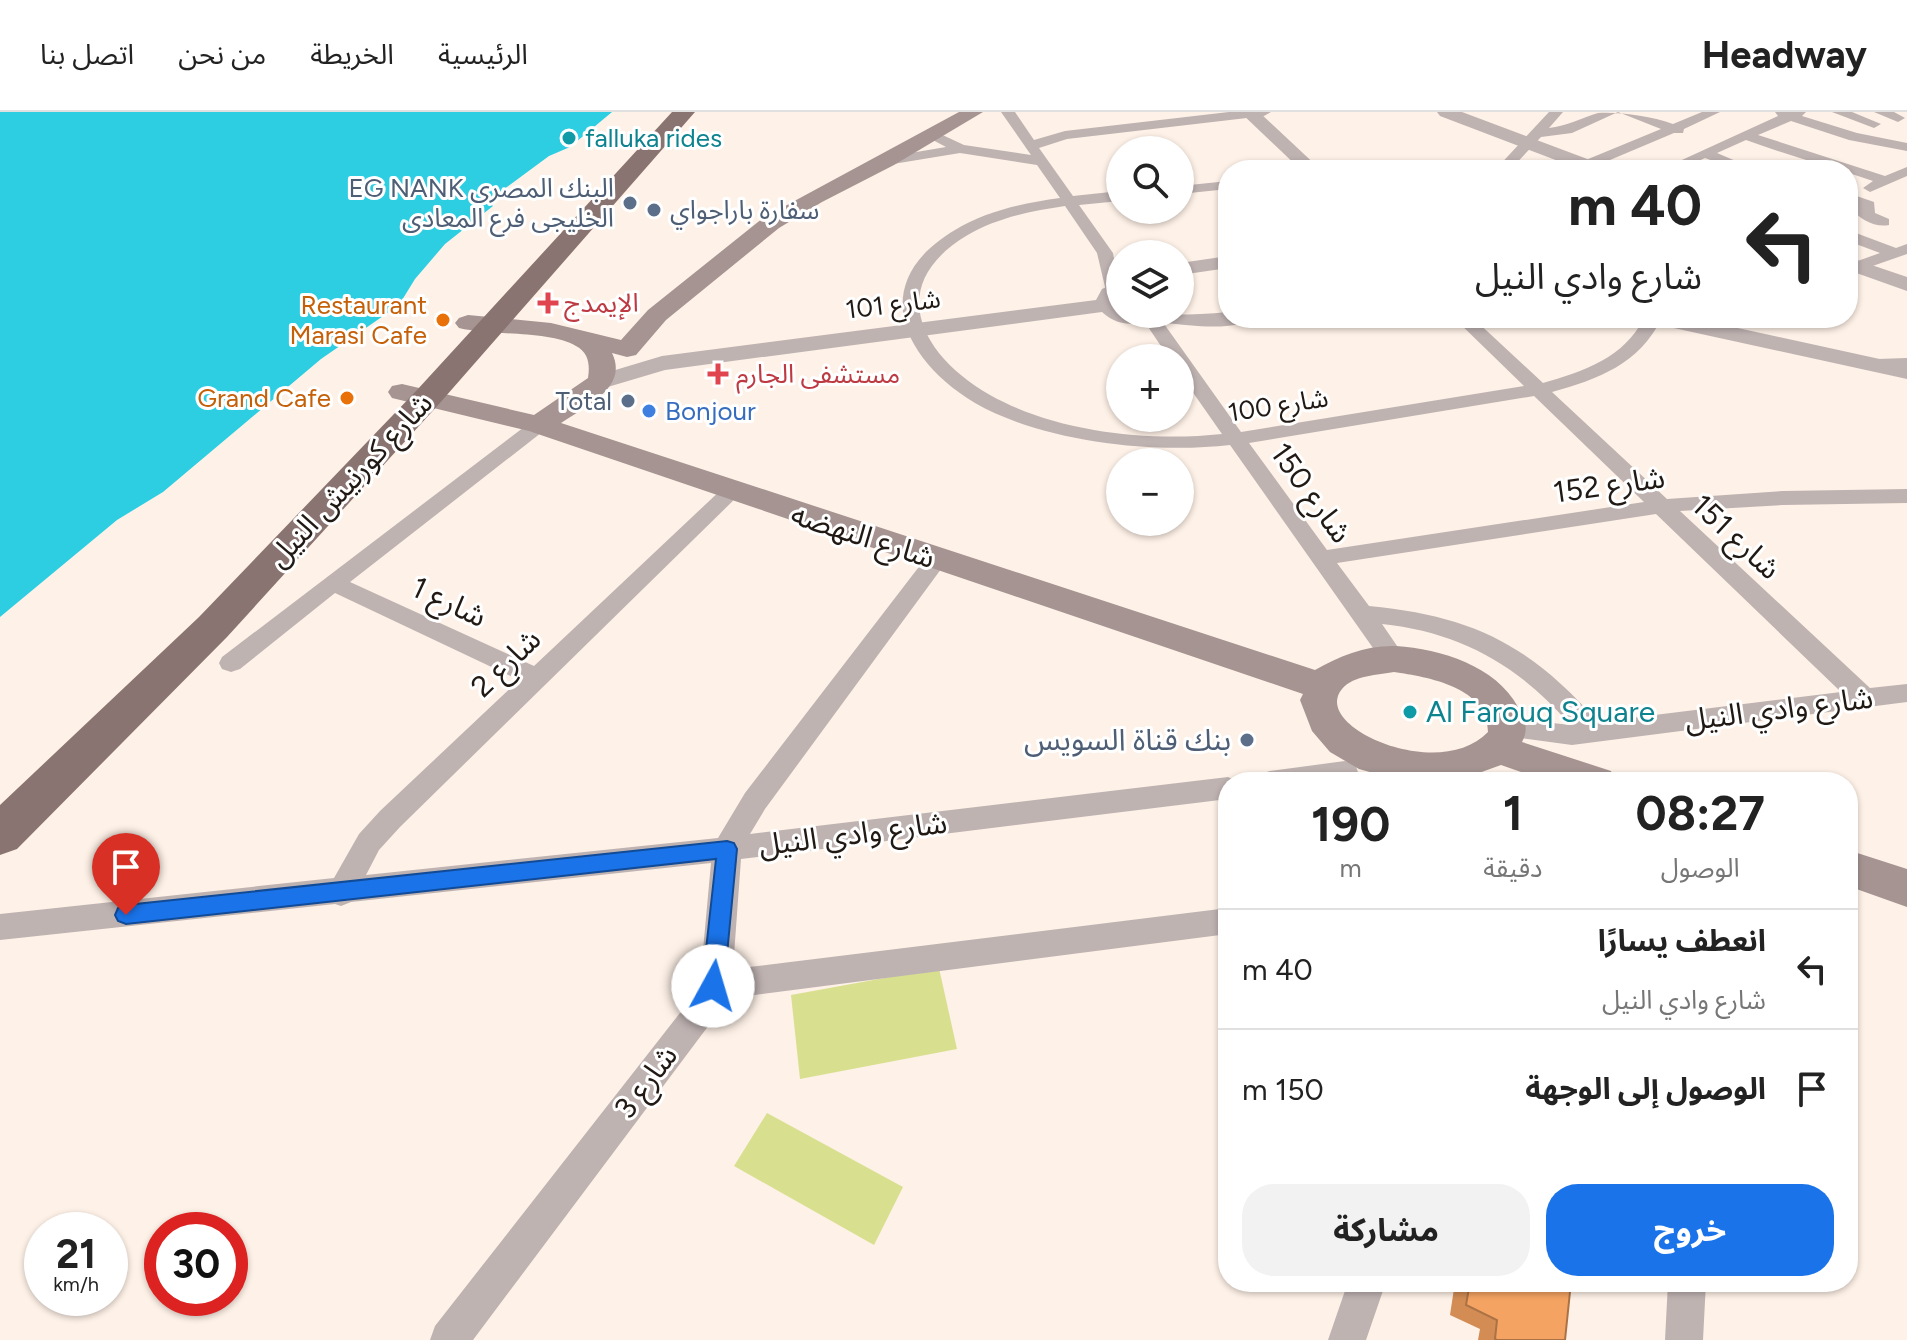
<!DOCTYPE html>
<html lang="ar">
<meta charset="utf-8">
<style>
:root{--surface:#fff;--page:#f2f2f2;--text:#222;--muted:#767676;--line:#e0e0e0;--accent:#1a73e8}
body{margin:0;font-family:Figtree,"Noto Sans Arabic",sans-serif;background:var(--page);color:var(--text);direction:rtl;height:100vh;display:flex;flex-direction:column;font-size:30px;white-space:nowrap}
*{box-sizing:border-box;margin:0}
p{font-size:26px;color:var(--muted)}
.icon{flex:none;width:44px;height:44px;fill:none;stroke:currentColor;stroke-width:2;stroke-linecap:round;stroke-linejoin:round}
.map{position:relative;flex:1;overflow:hidden;direction:ltr}
.drawer{position:absolute;left:1218px;top:660px;width:640px;height:520px;display:flex;flex-direction:column;background:var(--surface);border-radius:32px;box-shadow:0 2px 6px #0004;direction:rtl}
.drawer>*{flex:none}
.top-card{position:absolute;left:1218px;top:48px;width:640px;height:168px;border-radius:32px;box-shadow:0 2px 6px #0004;direction:rtl;background:#fff;color:var(--text);overflow:hidden}
.tools{position:absolute;left:1106px;top:24px;display:grid;gap:16px}
.tools a{display:grid;place-items:center;width:88px;height:88px;border-radius:50%;background:var(--surface);box-shadow:0 2px 6px #0004;font-size:40px}
.speed{position:absolute;left:24px;top:1100px;display:flex;gap:16px;font-size:40px;font-weight:700;text-align:center}
.speed>*{display:grid;place-content:center;width:104px;height:104px;border-radius:50%;background:var(--surface);box-shadow:0 2px 6px #0004;line-height:1}
.speed small{font-size:20px;font-weight:400}
.speed .limit{border:12px solid #d22;background:#fff;color:#111}
.pin{position:absolute;display:grid;place-items:center;width:68px;height:68px;color:#fff;margin:-82px -34px;border-radius:50% 50% 50% 0;rotate:-45deg;box-shadow:0 0 8px #0007}
.pin .icon{rotate:45deg}
.me{position:absolute;width:88px;margin:-44px;rotate:6deg;stroke-linejoin:round;filter:drop-shadow(0 0 6px #0008)}
.turn{display:flex;align-items:center;gap:28px;height:168px;padding:0 24px;font-size:36px}
.turn .icon{width:104px;height:104px;stroke-width:2.5}
.turn b{display:block;font-size:56px;line-height:68px}
.eta{display:flex;justify-content:space-evenly;align-items:center;height:136px;text-align:center}
.eta b{font-size:48px;font-weight:700;line-height:56px}
.button{display:flex;gap:16px;margin-top:auto;padding:16px 24px}
.button a{flex:1;height:92px;border-radius:32px;background:var(--accent);color:#fff;font-size:32px;font-weight:700;line-height:92px;text-align:center}
.button a+a{background:var(--page);color:var(--text)}
ul{padding:0;list-style:none}
li{display:flex;align-items:center;gap:24px;height:120px;padding:0 24px;border-top:2px solid var(--line)}
li div{flex:1}
li b{display:block;font-size:30px}
li em{font-style:normal}
header{display:flex;align-items:center;gap:48px;box-sizing:border-box;height:112px;padding:0 40px;background:var(--surface);border-bottom:2px solid var(--line)}
header strong{font-size:38px}
nav{display:flex;gap:44px;margin-inline-start:auto;font-size:28px}
.map>svg:first-child{display:block}
.green{fill:#d8e090}
.water{fill:#2dcde2}
.lines{fill:none;stroke-linecap:round;stroke-linejoin:round}
.minor{fill:#bfb3b2;fill-rule:evenodd}
.tertiary{fill:#bfb3b2;fill-rule:evenodd}
.secondary{fill:#a59492;fill-rule:evenodd}
.trunk{fill:#8a7471;fill-rule:evenodd}
.wall{fill:#d28c54}
.building{fill:#f4a362;stroke:#ab7245;stroke-width:2}
.route{fill:#1a73e8;stroke:#114b97;stroke-width:2}
.culture-dot{fill:#0f9aa8;stroke:#fff;stroke-width:3}
.service-dot{fill:#5c6f8a;stroke:#fff;stroke-width:3}
.health-dot{fill:#e0444e;stroke:#fff;stroke-width:3}
.food-dot{fill:#e8710a;stroke:#fff;stroke-width:3}
.shop-dot{fill:#3f7fe0;stroke:#fff;stroke-width:3}
.labels{text-anchor:middle;stroke-width:6;stroke-linejoin:round;paint-order:stroke}
.far-culture-label{font-size:26px;fill:#0d838f;stroke:#fff;text-anchor:start}
.far-service-label{font-size:26px;fill:#4e5e75;stroke:#fff;text-anchor:end}
.far-health-label{font-size:26px;fill:#be3a42;stroke:#fff;text-anchor:start}
.far-street-label{font-size:26px;fill:#211914;stroke:#fff}
.far-food-label{font-size:26px;fill:#c56008;stroke:#fff;text-anchor:end}
.far-shop-label{font-size:26px;fill:#366cbe;stroke:#fff;text-anchor:start}
.street-label{font-size:30px;fill:#211914;stroke:#fff}
.culture-label{font-size:30px;fill:#0d838f;stroke:#fff;text-anchor:start}
.service-label{font-size:30px;fill:#4e5e75;stroke:#fff;text-anchor:end}
</style>
<header>
<strong>Headway</strong>
<nav><a>الرئيسية</a><a>الخريطة</a><a>من نحن</a><a>اتصل بنا</a></nav>
</header>
<div class="map">
<svg width="1907" height="1228" viewBox="0 0 1907 1228">
<rect width="100%" height="100%" fill="#fef1e7"/>
<!-- green -->
<path class="green" d="M939 856 957 937 800 967 791 883Z
M767 1001 903 1075 874 1133 734 1054Z"/>
<!-- water -->
<path class="water" d="M0 0H612L570 35 549 44 488 89 493 94 445 132 415 167 399 193 321 247 163 380 117 408 0 505Z"/>
<g class="lines">
<!-- minor -->
<path class="minor" d="M1001 0H1015L1034 28 1065 19 1229 0H1271L1264 4 1067 27 1039 36 1073 84 1120 79V89L1079 93 1113 141 1120 183H1108L1106 179 1097 141 1065 94C1031 99 996 106 966 124 884 174 921 244 990 283 1056 320 1148 330 1222 322L1180 262V246H1169L1142 206 1145 202H1157L1241 320 1524 274 1454 206H1473L1543 271C1584 259 1624 246 1644 206H1662C1639 252 1599 267 1552 280L1667 387 1783 379 1907 377V391L1783 393 1680 399 1870 576 1907 572V590L1572 633 1499 623 1495 616 1499 609 1508 606 1570 613C1519 553 1459 520 1382 512L1406 547 1403 553 1394 556 1385 553 1230 333C1153 342 1043 330 975 291 901 246 867 170 955 118 986 99 1024 91 1060 86L1037 53 960 41 887 53 880 49 887 45 946 35 929 26V20L934 19 964 33 1031 43ZM1534 284 1644 390 1327 438 1249 331ZM1656 402 1841 580 1598 610C1529 532 1472 504 1369 494L1337 451Z
M1549 0H1563L1549 16C1567 14 1581 6 1598 1 1623 0 1649 4 1673 12L1702 0H1720L1684 17 1683 21H1674L1591 56H1581V50L1661 17 1618 0 1572 21 1541 25 1510 58H1495Z
M1775 0H1806L1802 4 1857 21 1907 31V39L1849 28 1791 9 1758 23 1885 64 1907 55V64L1870 80 1863 76 1873 69C1832 55 1790 44 1746 28L1717 41 1757 58H1737L1705 46 1679 58H1660L1778 4Z
M1832 0H1852L1881 12 1874 16Z
M1874 0H1894L1905 6 1898 10Z
M1228 69V77L1180 82V74Z
M1848 81 1874 90 1875 101 1889 107V113C1875 116 1859 107 1852 97L1856 93 1848 90Z
M1848 118 1896 136 1907 132V142L1864 157H1852L1850 154 1852 151 1880 141 1848 129Z
M1907 246V258L1878 259 1869 253 1878 247Z
M539 307 546 309 549 313 546 317 350 470 534 554 724 375H738L742 380 400 715 379 738 366 763 718 726 745 681 928 443H944L947 448 944 453 765 697 750 722 1228 665 1239 670H1228V687L741 747 733 857 1228 796V822L724 887 718 901 473 1228H430L435 1214 694 883 701 860 711 751 351 790 341 794 335 792 0 828V802L334 766 359 722 380 699 519 568 335 481 240 557 231 560 222 557 219 551 222 545 532 309Z
M1345 649 1355 652 1358 660 1355 668 1347 670H1256L1260 662 1270 659Z
M1348 1170H1386L1366 1228H1328Z
M1668 1170H1706L1703 1228H1665Z"/>
<!-- tertiary -->
<path class="tertiary" d="M1240 0H1259L1321 58H1301Z
M1437 0H1462L1606 54 1608 58H1582L1440 4Z
M1228 144V156L1180 163V151Z
M1848 145 1907 165V179L1848 158Z
M1118 170 1120 202C1158 202 1191 204 1228 200V206H1248L1245 211C1216 218 1192 213 1163 211 1140 210 1121 218 1102 200L665 258 601 277 592 275 589 270 592 265 662 244 1096 188 1102 177Z
M1649 206H1692L1907 253V267L1660 213 1652 211Z"/>
<!-- secondary -->
<path class="secondary" d="M959 0H983L894 53 822 90 779 116 666 208 636 243 627 245 612 241C629 276 585 294 561 311L1315 558C1339 544 1367 533 1396 534 1441 537 1496 554 1518 595 1525 607 1529 617 1522 630L1611 659 1617 670H1550L1501 653 1454 670H1405L1359 657 1330 640 1312 619 1300 588 1303 582 529 319 392 286 388 280 392 274 402 272 534 303 588 266C590 253 589 241 576 234 550 218 491 224 459 216L455 211 459 206 468 203 551 211 621 228 648 198 763 106ZM1394 560C1428 565 1488 575 1488 620 1440 671 1310 615 1342 577 1354 563 1378 563 1394 560Z
M1848 738 1907 757V795L1848 774Z"/>
<!-- trunk -->
<path class="trunk" d="M672 0H695L439 292 227 525 17 737 0 743V693L199 505 417 278Z"/>
</g>
<!-- wall -->
<path class="wall" d="M1455 1170H1571L1565 1228H1478L1480 1217 1450 1203Z"/>
<!-- building -->
<path class="building" d="M1470 1170H1571L1565 1228H1497L1495 1227 1497 1208 1466 1193Z"/>
<!-- route -->
<path class="route" d="M727 729 734 731 737 737 724 874 721 882 713 885 705 882 702 874 716 747 126 812 118 809 115 803 118 796 126 793Z"/>
<!-- markers -->
<g class="culture-dot">
<circle cx="569" cy="26" r="8"/>
<circle cx="1410" cy="600" r="8"/>
</g>
<g class="service-dot">
<circle cx="630" cy="91" r="8"/>
<circle cx="654" cy="98" r="8"/>
<circle cx="628" cy="289" r="8"/>
<circle cx="1247" cy="628" r="8"/>
</g>
<g class="health-dot">
<path d="M544 179h8v8h8v8h-8v8h-8v-8h-8v-8h8z"/>
<path d="M714 250h8v8h8v8h-8v8h-8v-8h-8v-8h8z"/>
</g>
<g class="food-dot">
<circle cx="443" cy="208" r="8"/>
<circle cx="347" cy="286" r="8"/>
</g>
<circle class="shop-dot" cx="649" cy="299" r="8"/>
<g class="labels">
<!-- far-culture labels -->
<g class="far-culture-label">
<text x="585" y="35">falluka rides</text>
</g>
<!-- far-service labels -->
<g class="far-service-label">
<text x="614" y="85">EG NANK البنك المصرى<tspan x="614" dy="30">الخليجى فرع المعادى</tspan></text>
<text x="670" y="107" text-anchor="start">سفارة باراجواي</text>
<text x="612" y="298">Total</text>
</g>
<!-- far-health labels -->
<g class="far-health-label">
<text x="564" y="200">الإيمدج</text>
<text x="736" y="271">مستشفى الجارم</text>
</g>
<!-- far-street labels -->
<g class="far-street-label">
<text transform="translate(893 192) rotate(-7)" y="9">شارع 101</text>
<text transform="translate(1278 293) rotate(-9)" y="9">شارع 100</text>
</g>
<!-- far-food labels -->
<g class="far-food-label">
<text x="427" y="202">Restaurant<tspan x="427" dy="30">Marasi Cafe</tspan></text>
<text x="331" y="295">Grand Cafe</text>
</g>
<!-- far-shop labels -->
<g class="far-shop-label">
<text x="665" y="308">Bonjour</text>
</g>
<!-- street labels -->
<g class="street-label">
<text transform="translate(350 368) rotate(-47)" y="10">شارع كورنيش النيل</text>
<text transform="translate(1609 373) rotate(-8)" y="10">شارع 152</text>
<text transform="translate(1311 381) rotate(54)" y="10">شارع 150</text>
<text transform="translate(863 424) rotate(18)" y="10">شارع النهضه</text>
<text transform="translate(1736 425) rotate(43)" y="10">شارع 151</text>
<text transform="translate(449 490) rotate(25)" y="10">شارع 1</text>
<text transform="translate(506 551) rotate(-44)" y="10">شارع 2</text>
<text transform="translate(1779 597) rotate(-7)" y="10">شارع وادي النيل</text>
<text transform="translate(853 722) rotate(-7)" y="10">شارع وادي النيل</text>
<text transform="translate(646 970) rotate(-53)" y="10">شارع 3</text>
</g>
<!-- culture labels -->
<g class="culture-label">
<text x="1426" y="610">Al Farouq Square</text>
</g>
<!-- service labels -->
<g class="service-label">
<text x="1231" y="638">بنك قناة السويس</text>
</g>
</g>
</svg>
<div class="tools">
<a><svg class="icon" aria-label="search" viewBox="0 0 24 24"><circle cx="10" cy="10" r="6"/><path d="M15 15l6 6"/></svg></a>
<a><svg class="icon" aria-label="layers" viewBox="0 0 24 24"><path d="M12 4l9 5-9 5-9-5zM3 14l9 5 9-5"/></svg></a>
<a>+</a>
<a>−</a>
</div>
<div class="speed"><div>21<small>km/h</small></div><div class="limit">30</div></div>
<div class="pin" style="left:126px;top:803px;background:#d93025"><svg class="icon" aria-label="arrive" viewBox="0 0 24 24"><path d="M6 21V4h12l-3 4 3 4H6"/></svg></div>
<svg class="me" style="left:713px;top:874px" viewBox="-20 -20 40 40"><circle r="19" fill="#fff"/><path d="M0-13L10 11 0 6-10 11z" fill="#1a73e8"/></svg>
<div class="top-card">
<div class="turn"><svg class="icon" aria-label="left" viewBox="0 0 24 24"><path d="M17 20v-9H6M10 6l-5 5 5 5"/></svg><div><b>40 m</b>شارع وادي النيل</div></div>
</div>
<section class="drawer">
<div class="eta">
<div><b>08:27</b><p>الوصول</p></div>
<div><b>1</b><p>دقيقة</p></div>
<div><b>190</b><p>m</p></div>
</div>
<ul>
<li><svg class="icon" aria-label="left" viewBox="0 0 24 24"><path d="M17 20v-9H6M10 6l-5 5 5 5"/></svg><div><b>انعطف يسارًا</b><p>شارع وادي النيل</p></div><em>40 m</em></li>
<li><svg class="icon" aria-label="arrive" viewBox="0 0 24 24"><path d="M6 21V4h12l-3 4 3 4H6"/></svg><div><b>الوصول إلى الوجهة</b></div><em>150 m</em></li>
</ul>
<div class="button"><a>خروج</a><a>مشاركة</a></div>
</section>
</div>
